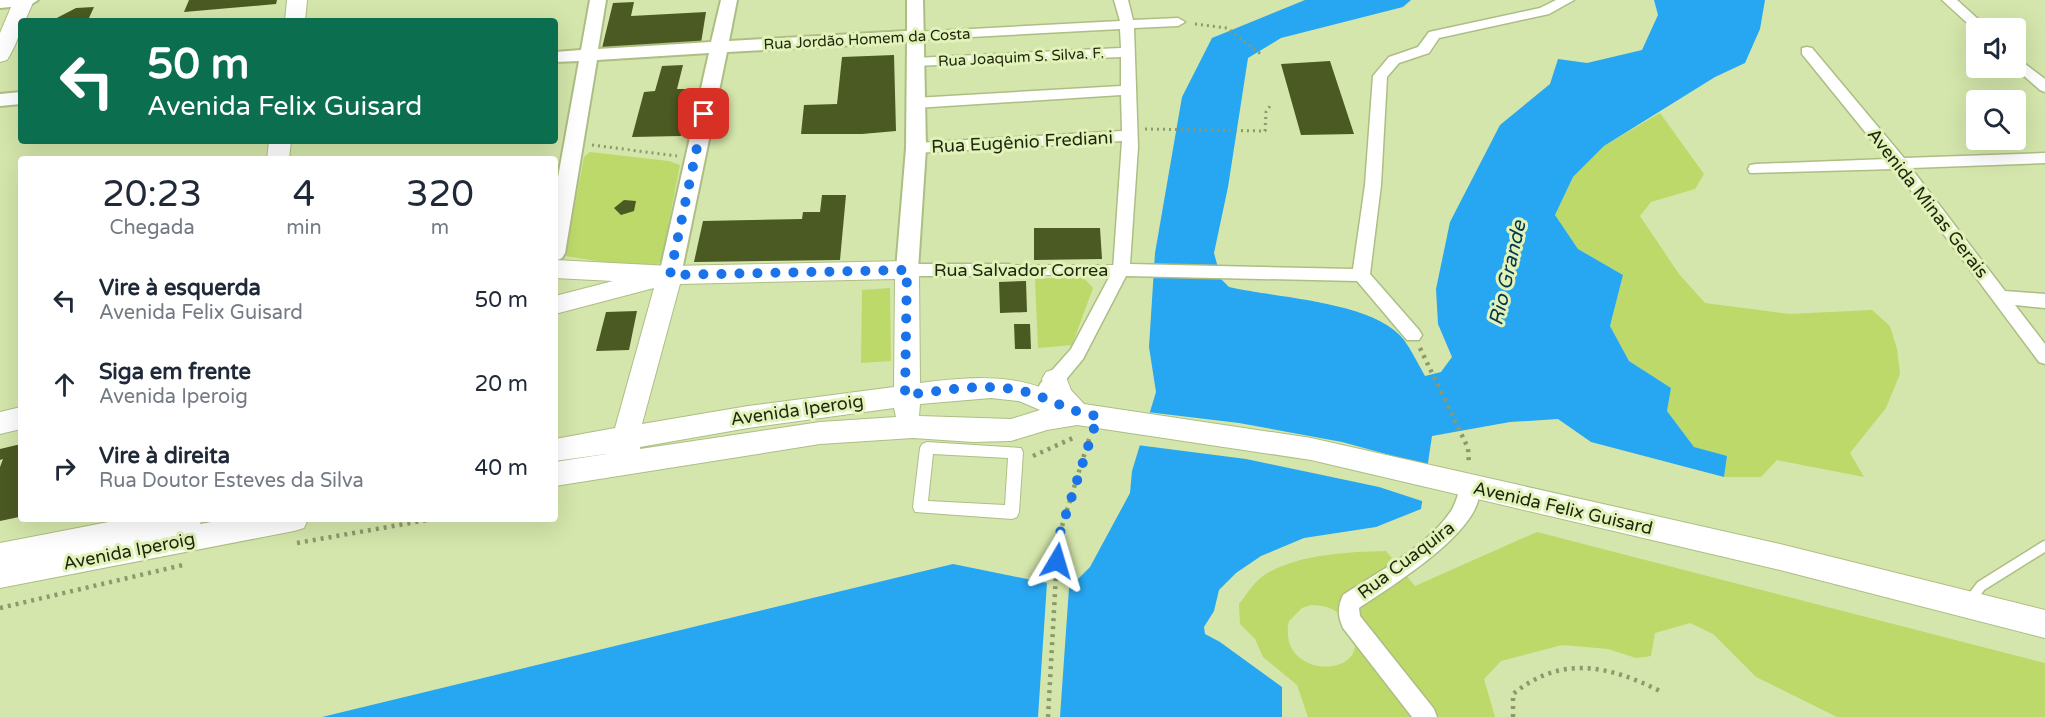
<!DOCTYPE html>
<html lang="pt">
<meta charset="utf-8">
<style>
:root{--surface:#fff;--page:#f2f2f3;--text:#1f2937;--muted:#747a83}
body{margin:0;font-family:"Varela Round",sans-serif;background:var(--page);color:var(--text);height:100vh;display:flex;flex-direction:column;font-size:22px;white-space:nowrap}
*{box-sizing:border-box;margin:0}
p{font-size:20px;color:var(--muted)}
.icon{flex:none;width:33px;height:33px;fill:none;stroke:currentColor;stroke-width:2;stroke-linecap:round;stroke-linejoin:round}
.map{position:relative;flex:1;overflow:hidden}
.drawer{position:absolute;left:18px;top:156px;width:540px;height:366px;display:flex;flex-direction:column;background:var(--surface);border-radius:6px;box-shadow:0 6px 24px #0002}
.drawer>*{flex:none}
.hud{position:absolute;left:18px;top:18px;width:540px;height:126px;border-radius:6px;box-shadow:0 6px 24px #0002;background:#0b6e4f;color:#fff;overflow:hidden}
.tools{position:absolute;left:1966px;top:18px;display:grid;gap:12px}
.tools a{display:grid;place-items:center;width:60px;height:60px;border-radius:6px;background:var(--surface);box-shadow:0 6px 24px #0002;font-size:30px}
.pin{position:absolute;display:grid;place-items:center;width:51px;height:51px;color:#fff;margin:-26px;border-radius:12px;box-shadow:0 3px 9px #0006}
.me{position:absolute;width:66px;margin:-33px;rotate:7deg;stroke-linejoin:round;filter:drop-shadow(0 0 4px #0008)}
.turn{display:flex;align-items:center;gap:21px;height:126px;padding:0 30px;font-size:27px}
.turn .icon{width:78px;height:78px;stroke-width:2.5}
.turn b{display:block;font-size:42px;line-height:51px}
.eta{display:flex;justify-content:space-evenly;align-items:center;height:102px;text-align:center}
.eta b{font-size:36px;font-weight:600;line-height:42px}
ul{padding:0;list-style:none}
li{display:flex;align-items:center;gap:18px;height:84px;padding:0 30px}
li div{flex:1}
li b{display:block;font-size:22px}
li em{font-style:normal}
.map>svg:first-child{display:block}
.green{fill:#bcd96a;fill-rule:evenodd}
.water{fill:#27a6f1}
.pier{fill:#d4e6ab}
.building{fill:#4b5922}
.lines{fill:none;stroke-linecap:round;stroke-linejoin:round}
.service-casing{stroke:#adbe84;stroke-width:13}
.pedestrian-casing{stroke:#adbe84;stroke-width:2}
.minor-casing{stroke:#adbe84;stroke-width:3}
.tertiary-casing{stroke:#adbe84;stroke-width:4}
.secondary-casing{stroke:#adbe84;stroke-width:2}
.path-far1{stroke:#8c996d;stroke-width:3;stroke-dasharray:2 4;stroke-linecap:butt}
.path{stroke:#8c996d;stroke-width:4.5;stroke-dasharray:3 5;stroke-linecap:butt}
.service{stroke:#fff;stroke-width:10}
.pedestrian{fill:#fff;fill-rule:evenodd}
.minor{fill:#fff;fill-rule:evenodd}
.tertiary{fill:#fff;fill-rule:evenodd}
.secondary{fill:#fff;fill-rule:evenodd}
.route{stroke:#1a73e8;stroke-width:10;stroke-dasharray:0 18}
.labels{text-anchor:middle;stroke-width:6;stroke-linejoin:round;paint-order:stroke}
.far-street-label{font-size:15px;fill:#1f250e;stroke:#e1f3b8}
.street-label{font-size:18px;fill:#1f250e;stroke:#e1f3b8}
.water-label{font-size:20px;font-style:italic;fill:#033654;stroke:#e1f3b8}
</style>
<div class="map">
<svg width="2045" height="717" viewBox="0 0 2045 717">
<rect width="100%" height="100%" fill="#d4e6ab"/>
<!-- green -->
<path class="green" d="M1660 113 1704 174 1695 189 1651 202 1640 216 1679 274 1705 303 1789 314 1872 310 1890 326 1897 349 1900 374 1886 408 1850 453 1864 477 1777 460 1761 477H1724L1727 457 1694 447 1667 411 1671 388 1629 361 1610 326 1623 275 1578 249 1555 215 1573 177 1604 146Z
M590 152 669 161 680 165 661 262 648 269 565 256 584 157Z
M1083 277 1093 288 1072 345 1038 348 1035 279Z
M890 288 891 361 861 363 862 290Z
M1537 532 2045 663V717H1837L1756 677 1713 634 1690 623 1655 633 1651 656 1636 658 1608 649 1562 645 1501 661 1484 679 1495 717H1308L1297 685 1263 657 1255 639 1240 624 1239 604C1246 595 1254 582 1263 576 1295 554 1349 552 1386 551L1415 586ZM1311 605C1326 605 1338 609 1347 622 1385 679 1275 684 1289 621L1302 608Z"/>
<!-- water -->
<path class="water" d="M1305 0H1411L1403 7 1281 38 1248 58 1228 187 1214 253 1221 279 1229 287C1275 298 1375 301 1404 340 1412 351 1418 364 1425 376L1441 372 1452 357 1438 324 1436 289 1450 222 1500 125 1550 84 1558 59 1587 63 1642 50 1658 15 1654 0H1765L1760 29 1745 63 1715 77 1604 146 1573 177 1555 215 1578 249 1623 275 1610 326 1629 361 1671 388 1667 411 1694 447 1727 456 1724 477 1591 442 1558 419 1510 422 1432 436 1421 509 1376 527 1304 538 1261 556 1236 573 1219 590 1214 611 1204 627 1205 634 1220 642 1282 687V717H1060L1069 588 1090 567 1130 493 1132 471 1156 392 1149 347 1155 253 1182 97 1212 38Z
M953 564 1047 583 1038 717H322Z"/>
<!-- pier -->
<path class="pier" d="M1147 412 1239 423 1342 442 1430 466 1425 502 1379 487 1246 459 1137 445Z"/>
<!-- building -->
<path class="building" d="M189 0H277L276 4 184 12Z
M634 2 631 16 706 12 701 43 602 48 613 3Z
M94 7 89 18 84 21H51L76 8Z
M894 55 896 131 862 134H801L804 105 837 104 842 57Z
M1330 61 1354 134 1301 135 1281 64Z
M683 65 677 89H692L681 136 632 137 644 92 655 91 662 66Z
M822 195H846L840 260 694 262 703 221 802 219 803 212H820Z
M624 200 636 201 634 211 621 215 614 208Z
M1034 228H1100L1102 259 1034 260Z
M1026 281 1027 312 1000 313 999 282Z
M637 311 629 350 596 351 606 312Z
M1014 324H1030L1031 349H1015Z
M21 444V510L19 517 0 521V467L3 459 0 460V449Z"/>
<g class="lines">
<defs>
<path id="service" d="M1968 603 1981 586 2045 546"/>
<path id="pedestrian" d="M1009 265H1121L1127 270 1121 275H1009L1003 270Z
M927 442 1021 448 1023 452 1019 512 1017 517 1012 519 915 512 913 507 920 448 922 444ZM933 454 1008 458 1005 505 928 501Z"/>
<path id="minor" d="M1114 0H1128L1133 20 1178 18 1185 22 1178 26 1134 28 1138 147 1130 264 1353 269 1365 185 1373 76 1389 57 1418 47 1429 32 1540 8 1556 0H1574L1549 14 1439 38 1429 53 1399 63 1387 77 1381 185 1370 274 1419 330 1422 335 1419 340H1407L1357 281 1126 276 1083 359 1054 394 1047 396 1040 394 1038 389 1040 384 1071 349 1113 270 1122 141 916 153 908 148 916 143 1122 131 1121 95 915 108 908 103 915 98 1121 86V57L915 66 908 62 915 58 1121 48 1120 29 915 40 908 36 915 32 1120 21Z
M1942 0H1957L1988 28H1977L1976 31Z
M1807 47 1812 48 1904 158 2045 153V163L1911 168 2005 291 2045 294V308L2015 305 2045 344V364L2039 362 1895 169 1750 173 1748 169 1750 165 1756 164 1887 159 1802 54V48Z
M2016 57 2045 79V92L2040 90 2015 68Z
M907 264H1009L1017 270 1009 276H907L899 270Z
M1470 479 1477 481C1497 523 1387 589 1359 608L1360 616 1434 709 1437 717H1412L1343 628C1338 616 1337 608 1343 595 1379 571 1426 548 1451 511 1457 502 1458 491 1463 481Z"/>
<path id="tertiary" d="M0 0H38L30 5 0 8Z
M590 0H606L598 49 711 42 721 0H737L729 41 907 31V0H923L926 148 918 270 914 276 907 278 900 276 896 270 906 148 907 42 727 52 681 275 677 281 670 283 663 281 659 275 709 53 597 60 565 253 562 258 555 261V194L579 61 555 62V52L581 50Z
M21 92V104L0 106V94Z"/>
<path id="secondary" d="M14 0H34L25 21H21C21 34 14 49 7 60L0 62V33Z
M287 0H307L305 21H285Z
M269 141H291L289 159H267Z
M555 260 670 266 907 261 915 264 919 270 920 383C962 378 1005 373 1045 389L1042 379 1046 372 1055 369 1064 372 1071 390 1084 404 1311 438 1780 544 2045 610V638L1780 570 1311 460 1077 425 1047 430 1011 441 973 442 913 438 820 444 555 486V462L613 453 555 461V439L615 428 654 288 555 314V296L613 281 555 278ZM895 279 894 387 748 406 642 424 680 284ZM991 398 1019 401 1040 410 1011 419 919 416 920 404ZM894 408 896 417 820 422 640 449V447L748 428Z
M21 407V429L0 434V412Z
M124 519H202L200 524 228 519H308L304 528 294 531 0 588V543Z"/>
</defs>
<!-- service casing -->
<use href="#service" class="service-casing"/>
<!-- pedestrian casing -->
<use href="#pedestrian" class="pedestrian-casing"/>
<!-- minor casing -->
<use href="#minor" class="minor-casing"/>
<!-- tertiary casing -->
<use href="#tertiary" class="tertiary-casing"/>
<!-- secondary casing -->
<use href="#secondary" class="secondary-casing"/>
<!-- path-far1 -->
<path class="path-far1" d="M1195 24 1227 28 1262 55
M1145 129 1265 131 1266 112 1272 103
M592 145 677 156"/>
<!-- path -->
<path class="path" d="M1420 348 1468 448 1469 465
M1033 456 1073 438
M297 543 433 519
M0 608 183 565
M1048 717 1058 539 1090 436
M1513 717V694C1562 654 1610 666 1662 692"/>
<!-- service -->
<use href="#service" class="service"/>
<!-- pedestrian -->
<use href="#pedestrian" class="pedestrian"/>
<!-- minor -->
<use href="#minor" class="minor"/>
<!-- tertiary -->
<use href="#tertiary" class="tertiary"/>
<!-- secondary -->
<use href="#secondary" class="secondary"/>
</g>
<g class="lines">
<!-- route -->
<path class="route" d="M704 114 670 275 907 270 905 395C943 391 985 382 1022 391 1049 397 1070 413 1098 416L1058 539 1057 561"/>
</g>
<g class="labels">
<!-- far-street labels -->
<g class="far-street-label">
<text transform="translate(867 39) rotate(-3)" y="5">Rua Jordão Homem da Costa</text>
<text transform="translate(1021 57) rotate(-3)" y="5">Rua Joaquim S. Silva. F.</text>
</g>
<!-- street labels -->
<g class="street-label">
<text transform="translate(1022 142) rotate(-3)" y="6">Rua Eugênio Frediani</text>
<text transform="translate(1928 203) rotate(52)" y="6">Avenida Minas Gerais</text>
<text x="1021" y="276">Rua Salvador Correa</text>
<text transform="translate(797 410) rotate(-8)" y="6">Avenida Iperoig</text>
<text transform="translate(1563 508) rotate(13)" y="6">Avenida Felix Guisard</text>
<text transform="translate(129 551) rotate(-11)" y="6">Avenida Iperoig</text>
<text transform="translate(1406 560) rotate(-37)" y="6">Rua Cuaquira</text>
</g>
<!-- water labels -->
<g class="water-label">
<text transform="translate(1507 273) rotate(-77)" y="7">Rio Grande</text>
</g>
</g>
</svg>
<div class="tools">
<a><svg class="icon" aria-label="sound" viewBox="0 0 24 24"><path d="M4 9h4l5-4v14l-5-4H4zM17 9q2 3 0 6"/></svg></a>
<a><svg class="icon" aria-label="search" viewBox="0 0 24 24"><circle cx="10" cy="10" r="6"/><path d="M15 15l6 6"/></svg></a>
</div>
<div class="pin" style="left:704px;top:114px;background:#d93025"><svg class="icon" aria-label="arrive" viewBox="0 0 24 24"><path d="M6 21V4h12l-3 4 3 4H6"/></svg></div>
<svg class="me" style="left:1057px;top:561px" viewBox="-20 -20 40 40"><path d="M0-17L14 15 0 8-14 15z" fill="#1a73e8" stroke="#fff" stroke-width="4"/></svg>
<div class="hud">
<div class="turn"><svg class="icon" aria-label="left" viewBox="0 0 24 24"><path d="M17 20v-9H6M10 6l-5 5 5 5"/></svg><div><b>50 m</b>Avenida Felix Guisard</div></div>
</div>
<section class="drawer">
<div class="eta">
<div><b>20:23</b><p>Chegada</p></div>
<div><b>4</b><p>min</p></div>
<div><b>320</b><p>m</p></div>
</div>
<ul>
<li><svg class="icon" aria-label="left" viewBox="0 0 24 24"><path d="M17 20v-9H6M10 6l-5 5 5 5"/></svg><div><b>Vire à esquerda</b><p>Avenida Felix Guisard</p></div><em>50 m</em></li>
<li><svg class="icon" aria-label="ahead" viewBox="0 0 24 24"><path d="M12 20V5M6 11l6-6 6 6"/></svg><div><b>Siga em frente</b><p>Avenida Iperoig</p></div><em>20 m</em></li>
<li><svg class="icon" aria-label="right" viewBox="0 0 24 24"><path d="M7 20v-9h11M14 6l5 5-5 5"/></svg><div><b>Vire à direita</b><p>Rua Doutor Esteves da Silva</p></div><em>40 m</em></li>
</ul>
</section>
</div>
